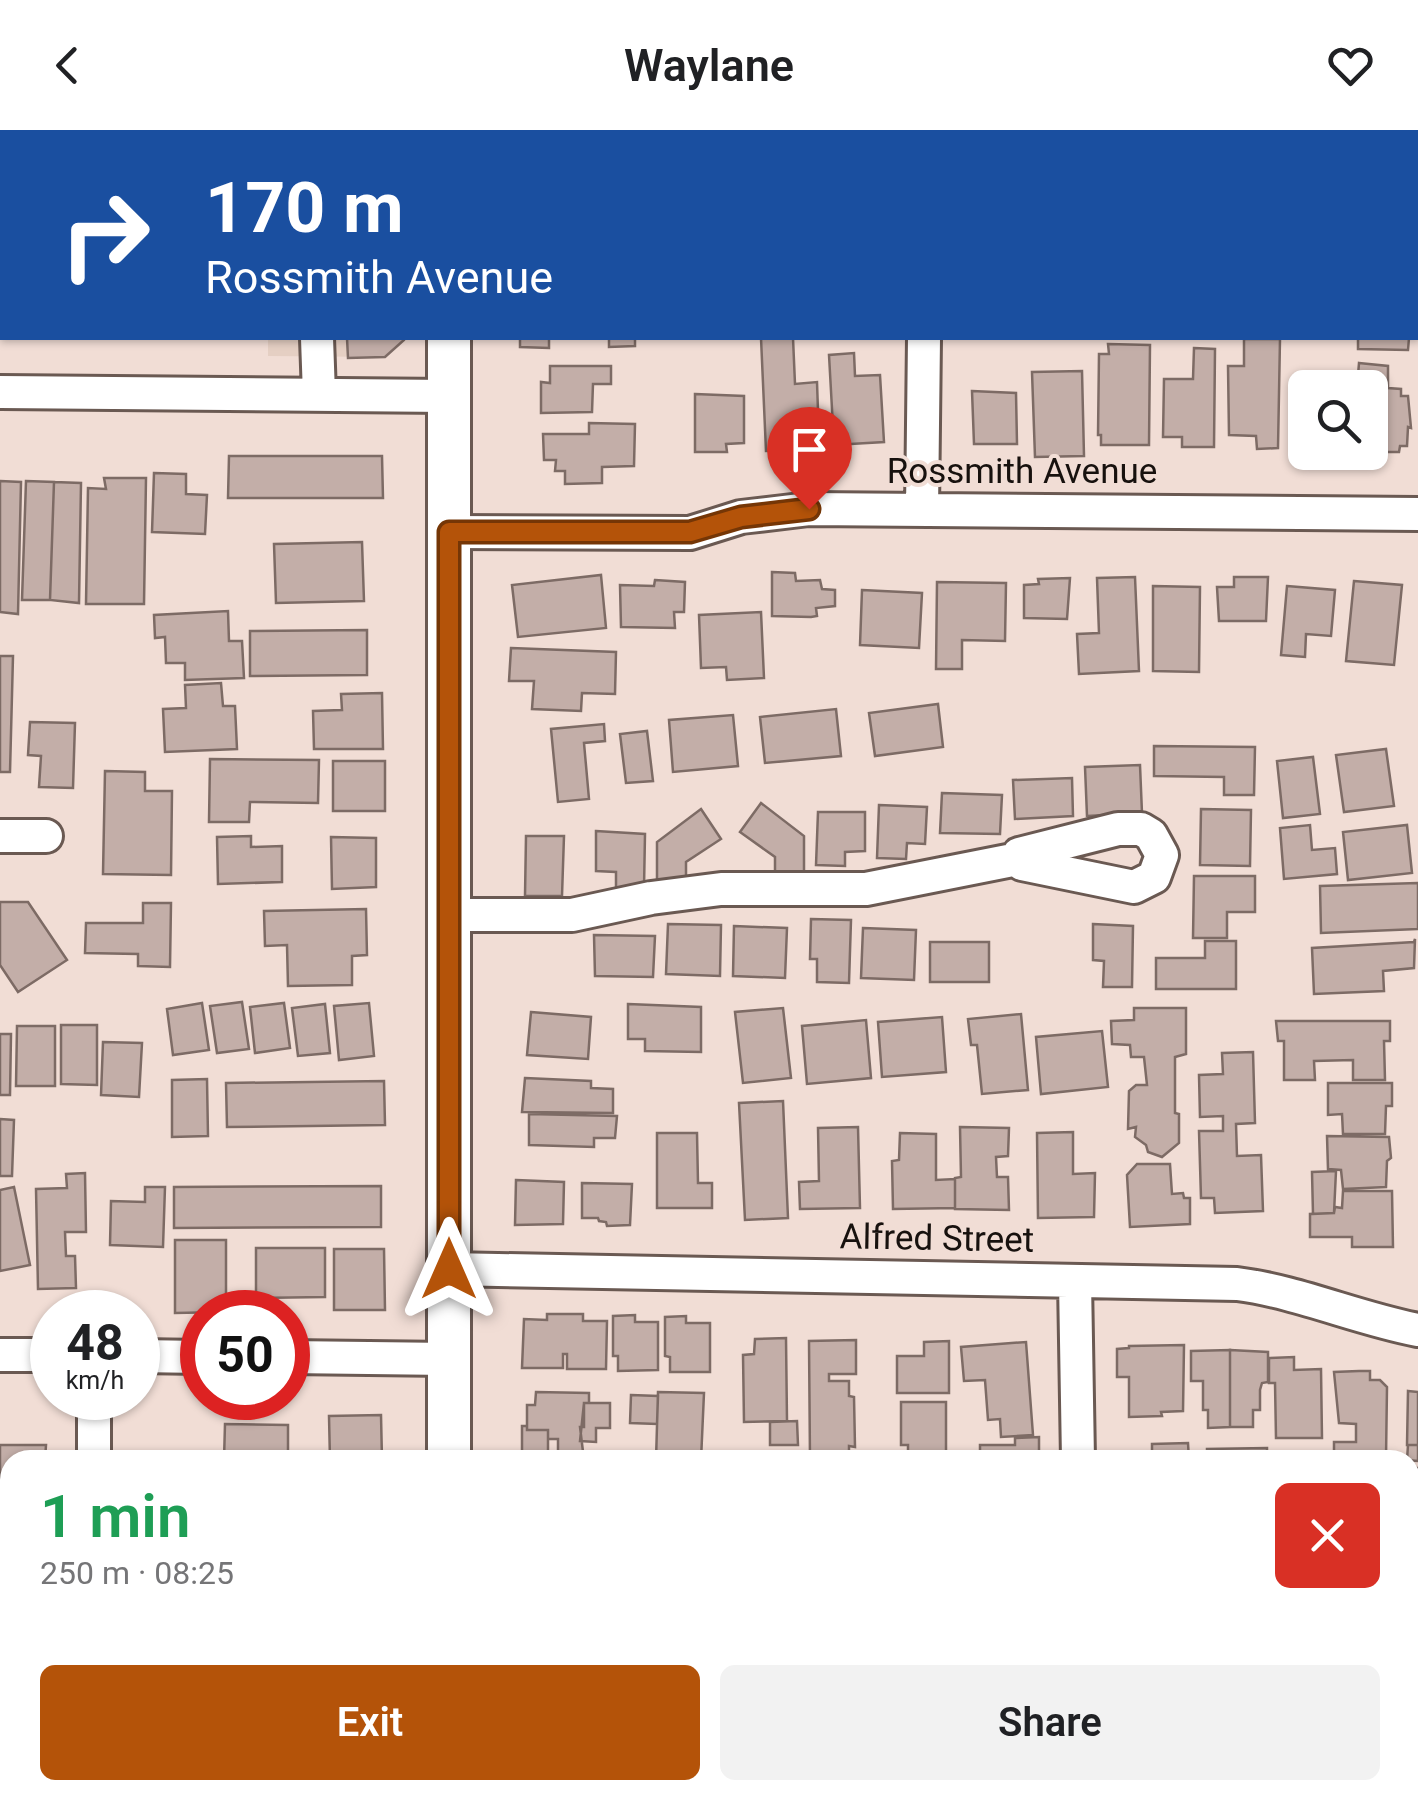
<!DOCTYPE html>
<meta charset="utf-8">
<style>
:root{--surface:#fff;--page:#f2f2f2;--text:#202124;--muted:#757577;--accent:#b45309}
body{margin:0;font-family:Roboto,sans-serif;background:var(--page);color:var(--text);height:100vh;display:flex;flex-direction:column;font-size:38px;white-space:nowrap}
*{box-sizing:border-box;margin:0}
p{font-size:32px;color:var(--muted)}
.icon{flex:none;width:55px;height:55px;fill:none;stroke:currentColor;stroke-width:2;stroke-linecap:round;stroke-linejoin:round}
.map{position:relative;flex:1;overflow:hidden}
.side{position:absolute;left:0px;top:1320px;width:1420px;height:350px;display:flex;flex-direction:column;background:var(--surface);border-radius:30px 30px 0 0;box-shadow:0 2px 8px #0004}
.side>*{flex:none}
.guide{position:absolute;left:0px;top:0px;width:1420px;height:210px;box-shadow:0 2px 8px #0004;background:#1a4fa0;color:#fff;overflow:hidden}
.controls{position:absolute;left:1288px;top:240px;display:grid;gap:20px}
.controls a{display:grid;place-items:center;width:100px;height:100px;border-radius:15px;background:var(--surface);box-shadow:0 2px 8px #0004;font-size:50px}
.speed{position:absolute;left:30px;top:1160px;display:flex;gap:20px;font-size:50px;font-weight:700;text-align:center}
.speed>*{display:grid;place-content:center;width:130px;height:130px;border-radius:50%;background:var(--surface);box-shadow:0 2px 8px #0004;line-height:1}
.speed small{font-size:25px;font-weight:400}
.speed .limit{border:15px solid #d22;background:#fff;color:#111}
.pin{position:absolute;display:grid;place-items:center;width:85px;height:85px;color:#fff;margin:-102px -42px;border-radius:50% 50% 50% 0;rotate:-45deg;box-shadow:0 0 10px #0007}
.pin .icon{rotate:45deg}
.me{position:absolute;width:110px;margin:-55px;rotate:0deg;stroke-linejoin:round;filter:drop-shadow(0 0 8px #0008)}
.turn{display:flex;align-items:center;gap:35px;height:210px;padding:0 40px;font-size:45px}
.turn .icon{width:130px;height:130px;stroke-width:2.5}
.turn b{display:block;font-size:70px;line-height:85px}
.round{display:grid;place-items:center;flex:none;width:105px;height:105px;border-radius:15px;background:var(--page)}
.headline{display:flex;align-items:center;justify-content:space-between;height:170px;padding:0 40px}
h1{font-size:60px;font-weight:600;line-height:75px;color:#1e9e55}
.action{display:flex;gap:20px;margin-top:auto;padding:20px 40px}
.action a{flex:1;height:115px;border-radius:15px;background:var(--accent);color:#fff;font-size:40px;font-weight:600;line-height:115px;text-align:center}
.action a+a{background:var(--page);color:var(--text)}
header{display:flex;justify-content:space-between;align-items:center;height:130px;padding:0 40px;background:var(--surface);font-size:45px;font-weight:600}
.map>svg:first-child{display:block}
.commercial{fill:#e5cfc3}
.building{fill:#c3aea8;stroke:#7d6b65;stroke-width:2.5}
.lines{fill:none;stroke-linecap:round;stroke-linejoin:round}
.minor-casing{stroke:#6a5952;stroke-width:38}
.major-casing{stroke:#6a5952;stroke-width:48}
.minor{stroke:#fff;stroke-width:32}
.major{stroke:#fff;stroke-width:42}
.route-casing{stroke:#753606;stroke-width:25}
.route{stroke:#b45309;stroke-width:18}
.labels{text-anchor:middle;stroke-width:8;stroke-linejoin:round;paint-order:stroke}
.street-label{font-size:35px;fill:#17110e;stroke:#f1ddd5}
</style>
<header><svg class="icon" aria-label="back" viewBox="0 0 24 24"><path d="M15 5l-7 7 7 7"/></svg>Waylane<svg class="icon" aria-label="heart" viewBox="0 0 24 24"><path d="M12 20l-8-8c-3-5 5-10 8-4 3-6 11-1 8 4z"/></svg></header>
<div class="map">
<svg width="1418" height="1670" viewBox="0 0 1418 1670">
<rect width="100%" height="100%" fill="#f1ddd5"/>
<!-- commercial -->
<path class="commercial" d="M268 208H404V210L385 227 268 226Z"/>
<!-- building -->
<path class="building" d="M283 0H404V2H283Z
M498 0H620V2H498Z
M800 0H863V2H800Z
M0 17H2L1 137 0 115Z
M347 208H404V210L385 227 348 228Z
M520 208H549V218L520 217Z
M609 208H635V216L609 217Z
M761 208H793L795 254 817 252 818 281 796 282 798 320 766 321Z
M1358 208H1409L1408 220 1358 219Z
M1244 209H1280L1278 318 1257 319 1256 306 1229 305 1228 236H1244Z
M1108 214 1150 215 1149 315H1101V305H1098L1099 224H1109Z
M1194 218 1215 219 1214 317H1182V307H1163L1164 249H1193Z
M854 223 855 246 880 245 884 312 834 315 829 225Z
M1359 233 1388 236V258L1401 259V266H1408L1411 298 1408 297 1407 316H1400L1399 322H1370V258H1357Z
M550 236H611V254H593L592 282 541 283V252L550 253Z
M1082 241 1084 326 1035 327 1032 242Z
M1295 258H1305V322L1345 324 1295 323Z
M972 261 1016 263 1017 314H974Z
M695 264 744 266V313L726 314 727 322H695Z
M589 293 635 294 634 336 602 337V353L565 354V341H555L556 330H544L543 304H589Z
M229 326H382L383 368H228Z
M154 343 186 344V364L207 365 205 404 152 402Z
M104 348H146L144 474H86L88 358 106 359Z
M0 351 21 352 18 484 0 482Z
M26 351 54 352 50 470H22Z
M54 352 81 353 79 473 50 470Z
M362 412 364 471 276 473 274 414Z
M772 442 795 443 796 451 820 450 822 459 835 460V476L816 478 817 486 811 487 772 486Z
M601 445 606 498 518 507 512 455Z
M1135 447 1139 541 1079 544 1077 504 1099 503 1097 448Z
M1234 447H1268L1266 491H1219L1217 457H1234Z
M1070 448 1067 489 1024 488V455L1039 454 1038 449Z
M655 450 685 452 684 482H674L675 498 621 497 620 455 654 456Z
M1354 451 1402 455 1394 535 1346 531Z
M937 452 1006 453 1005 511 962 510V539H936Z
M1153 456 1200 457 1199 542 1153 541Z
M1287 456 1335 460 1331 506 1306 504 1305 527 1281 525Z
M862 460 922 463 919 518 860 515Z
M228 481 229 511H242L244 548 185 550V533H166L165 507 155 508 154 485Z
M761 482 764 548 727 550 726 537 701 538 699 485Z
M367 500V545L250 546V501Z
M511 518 616 522 615 564 582 563 581 581 532 579 534 551H509Z
M0 526H13L10 642H0Z
M221 553 223 576H235L237 619 165 622 163 579 186 578 185 555Z
M382 563 383 619H314L313 581 342 580 341 564Z
M938 574 943 617 875 626 869 583Z
M836 579 841 626 765 633 760 587Z
M733 585 738 636 673 642 669 590Z
M30 592 75 593 73 658 39 657 41 626 28 625Z
M604 594 605 611 584 613 589 669 558 672 551 599Z
M647 601 653 651 626 653 620 604Z
M1154 616 1255 617 1254 665H1224V647L1154 646Z
M1386 619 1394 676 1344 682 1336 625Z
M1313 627 1320 684 1283 688 1277 631Z
M210 629 319 630 318 673 250 672 249 692H209Z
M333 631H385V681H333Z
M1140 635 1142 683 1087 686 1085 637Z
M105 641 145 642V661H172L171 745 103 744Z
M1072 648 1073 686 1015 689 1013 650Z
M942 663 1002 665 1000 704 940 703Z
M761 673 804 706V746L775 745V727L740 702Z
M879 675 927 677 925 714 907 713 906 729 877 728Z
M701 679 721 709 686 732V750H657V712Z
M1201 679 1251 680 1250 736 1200 735Z
M818 682H865V721L845 722V736L816 735Z
M1310 695 1312 720 1335 718 1337 744 1284 749 1280 698Z
M1407 695 1412 743 1348 750 1343 702Z
M596 701 645 704 644 758 616 757V742L596 741Z
M251 706V717L282 716V752L218 754 217 707Z
M526 706H564L562 766H525Z
M331 707 376 708V757L332 759Z
M1194 746H1255V782H1227V808H1193Z
M1418 753V799L1321 803 1320 756Z
M0 772H28L67 830 18 862 0 835Z
M143 773H171L170 837 138 836V824L85 823 86 793H143Z
M366 779 367 825 352 826V855L288 856 287 815 265 816 264 781Z
M811 789 851 790 849 853 817 852V829H810Z
M668 794 721 795 720 846 666 844Z
M1093 794 1133 796 1132 857H1103L1104 831 1093 830Z
M734 796 787 798 785 848 733 846Z
M863 798 916 800 914 850 861 848Z
M594 805 655 806 653 847 595 846Z
M1415 809 1414 838 1383 841 1384 861 1314 864 1312 818 1414 812Z
M1205 811H1236V859H1156V828H1205Z
M930 812H989V852H930Z
M242 872 249 919 217 923 210 876Z
M202 873 209 920 173 925 167 879Z
M284 873 290 918 255 923 250 877Z
M369 873 374 926 339 930 334 876Z
M325 874 330 923 298 926 292 878Z
M628 874 701 877V922L645 921V909H628Z
M783 878 791 948 743 953 735 882Z
M1134 878H1186V924L1175 927V983L1179 984V1013L1162 1027 1148 1022 1146 1015 1135 1007 1136 997 1128 999 1129 961 1136 955H1147L1144 927H1131L1130 915 1112 914 1111 891 1134 890Z
M531 882 591 887 588 929 527 925Z
M1021 884 1028 960 982 964 977 915H971L968 889Z
M942 887 946 942 882 947 878 892Z
M866 890 871 948 807 954 802 896Z
M1276 891H1390V911H1384L1385 950H1353V930L1314 931 1315 950H1284V911H1278Z
M61 895H97V955L61 954Z
M17 896H55V956H16Z
M1102 901 1108 957 1041 964 1036 907Z
M0 904H11L10 965H0Z
M103 912 142 913 139 967 101 965Z
M1253 922 1255 993 1236 994 1237 1026 1261 1025 1263 1081 1215 1083 1214 1068H1201L1199 1001H1223V986L1200 987 1199 945 1223 944 1222 923Z
M525 948 591 951V958L613 959V983L522 982Z
M207 949 208 1006 172 1007V950Z
M384 951 385 995 227 997 226 953Z
M1328 953H1392V976H1386L1385 1004H1343L1342 984 1328 985Z
M783 971 788 1088 745 1090 739 973Z
M529 984 617 986 615 1008H594V1017L529 1015Z
M0 989 14 990 12 1046H0Z
M858 997 860 1078 800 1079 799 1052 819 1051 818 998Z
M960 997 1009 998 1008 1026 996 1027 997 1047H1008L1009 1080 955 1079V1048L961 1047Z
M1073 1002V1044L1095 1043 1094 1087 1038 1088 1037 1003Z
M657 1003H697L698 1053H712V1078H657Z
M900 1003 936 1004V1050L955 1049V1078L893 1079 892 1031 899 1030Z
M1327 1006 1389 1007 1391 1028 1387 1031 1386 1057 1343 1059 1341 1040 1328 1039Z
M1137 1034H1170L1172 1064 1183 1063 1184 1068H1190V1094L1130 1097 1127 1045Z
M1336 1041 1334 1083 1313 1084 1312 1042Z
M85 1043 86 1102H65L66 1126H75L76 1158 38 1159 36 1059 67 1058 66 1044Z
M516 1050 564 1052 563 1094 515 1095Z
M582 1053 632 1054 630 1095 607 1096 606 1092 599 1091 598 1088H582Z
M381 1056V1097L174 1098V1057Z
M14 1057 30 1135 0 1141V1060Z
M145 1057H165L163 1117 110 1115 111 1071 145 1072Z
M1343 1061H1392L1393 1117H1352V1107H1310V1084L1334 1083 1335 1077 1342 1078Z
M175 1110H226V1182L175 1183Z
M256 1118H325V1167L256 1168Z
M334 1119H384L385 1180H334Z
M547 1184H583V1191H607L606 1239H567V1224H563V1238H522L524 1189 547 1190Z
M635 1185V1192H658V1240L618 1241V1226H613V1186Z
M686 1186V1193H710V1242H670V1227L665 1226V1187Z
M786 1208 787 1291 744 1292 743 1225 754 1224 755 1209Z
M856 1210V1244H829V1251H849V1266L854 1267 855 1317 849 1316V1330H810L809 1211Z
M949 1211V1263H897V1226H924V1212Z
M1026 1212 1033 1305 1001 1307 1000 1289 988 1290 985 1250 964 1251 961 1217Z
M1184 1215 1183 1281 1161 1282 1162 1286 1129 1287V1247H1117V1219L1129 1218V1216Z
M1230 1220 1268 1222V1252L1262 1253 1260 1260V1280H1253V1297H1230Z
M1230 1220V1297L1208 1298V1280H1203V1251H1191V1221Z
M1294 1227V1240L1321 1239 1322 1308H1276L1275 1253H1269V1228Z
M1359 1241H1370V1250H1380L1387 1257 1386 1328 1334 1330V1312H1356V1294L1339 1293 1334 1242Z
M1408 1261 1418 1262V1315H1407Z
M536 1262 589 1263V1273H584V1297H580L584 1330H558V1309H548V1300H527V1275H535Z
M658 1262 704 1263 701 1330H656Z
M631 1265 658 1266 657 1294 630 1293Z
M901 1272H946V1330H908V1315H901Z
M584 1273H610V1298H596V1312L580 1311Z
M381 1285 382 1330H330L329 1286Z
M797 1291 798 1315H770V1292Z
M225 1294 288 1295V1330H224Z
M522 1296H527V1300H548V1327L522 1326Z
M1039 1307V1330H968V1323H980V1315H1015V1308Z
M1188 1313 1189 1330H1152V1314Z
M0 1315H46L45 1330H10V1508L0 1507Z
M1408 1315H1418V1331L1407 1330Z
M1267 1318V1330H1207V1319Z
M1410 1338H1418V1364H1410Z
M1410 1364H1418V1419H1410Z
M1410 1441H1418V1487L1410 1486Z
M1413 1497H1418V1536H1414Z
M0 1538H10V1599H0Z
M1412 1622H1418V1670H1412Z
M0 1639H10V1660H35V1670H0Z
M41 1660H78V1670H41Z
M292 1660H373V1670H292Z
M530 1660H598V1670H530Z
M795 1660H857V1670H796Z
M945 1660 1005 1661V1670H945Z
M1274 1660H1299V1670H1274Z
M1346 1660H1396V1670H1346Z
M1005 1661H1061V1670H1005Z
M1158 1661H1199V1670H1135V1665H1158Z
M1203 1662H1235V1668L1260 1667V1670H1203Z
M667 1664H722V1670H667Z
M732 1665 783 1666V1670H732Z"/>
<g class="lines">
<defs>
<path id="minor" d="M267 0V2
M926 2V0
M317 208 319 265
M0 262 449 266
M922 380 924 208
M449 402 690 403 741 387 809 379 1418 384
M0 706H46
M449 785H572L651 768 721 759H866L1018 729 1019 724 1118 699H1141L1151 705 1162 725 1154 747 1134 757 1022 734 1018 729
M449 1139 1237 1154C1299 1162 1356 1188 1418 1200
M1075 1151 1078 1330
M0 1225H52
M138 1226 202 1227
M288 1227 449 1229
M94 1330V1268"/>
<path id="major" d="M448 0V2
M449 1330V208
M448 1670V1660"/>
</defs>
<!-- minor casing -->
<use href="#minor" class="minor-casing"/>
<!-- major casing -->
<use href="#major" class="major-casing"/>
<!-- minor -->
<use href="#minor" class="minor"/>
<!-- major -->
<use href="#major" class="major"/>
</g>
<g class="lines">
<defs>
<path id="route" d="M449 1139V402H690L741 387 809 379"/>
</defs>
<!-- route casing -->
<use href="#route" class="route-casing"/>
<!-- route -->
<use href="#route" class="route"/>
</g>
<g class="labels">
<!-- street labels -->
<g class="street-label">
<text x="1022" y="353">Rossmith Avenue</text>
<text transform="translate(937 1108) rotate(1)" y="12">Alfred Street</text>
</g>
</g>
</svg>
<div class="controls">
<a><svg class="icon" aria-label="search" viewBox="0 0 24 24"><circle cx="10" cy="10" r="6"/><path d="M15 15l6 6"/></svg></a>
</div>
<div class="speed"><div>48<small>km/h</small></div><div class="limit">50</div></div>
<div class="pin" style="left:809px;top:379px;background:#d93025"><svg class="icon" aria-label="arrive" viewBox="0 0 24 24"><path d="M6 21V4h12l-3 4 3 4H6"/></svg></div>
<svg class="me" style="left:449px;top:1139px" viewBox="-20 -20 40 40"><path d="M0-17L14 15 0 8-14 15z" fill="#b45309" stroke="#fff" stroke-width="4"/></svg>
<div class="guide">
<div class="turn"><svg class="icon" aria-label="right" viewBox="0 0 24 24"><path d="M7 20v-9h11M14 6l5 5-5 5"/></svg><div><b>170 m</b>Rossmith Avenue</div></div>
</div>
<section class="side">
<div class="headline"><div><h1>1 min</h1><p>250 m · 08:25</p></div><a class="round" style="background:#d93025;color:#fff"><svg class="icon" aria-label="close" viewBox="0 0 24 24"><path d="M6 6l12 12M18 6L6 18"/></svg></a></div>
<div class="action"><a>Exit</a><a>Share</a></div>
</section>
</div>
